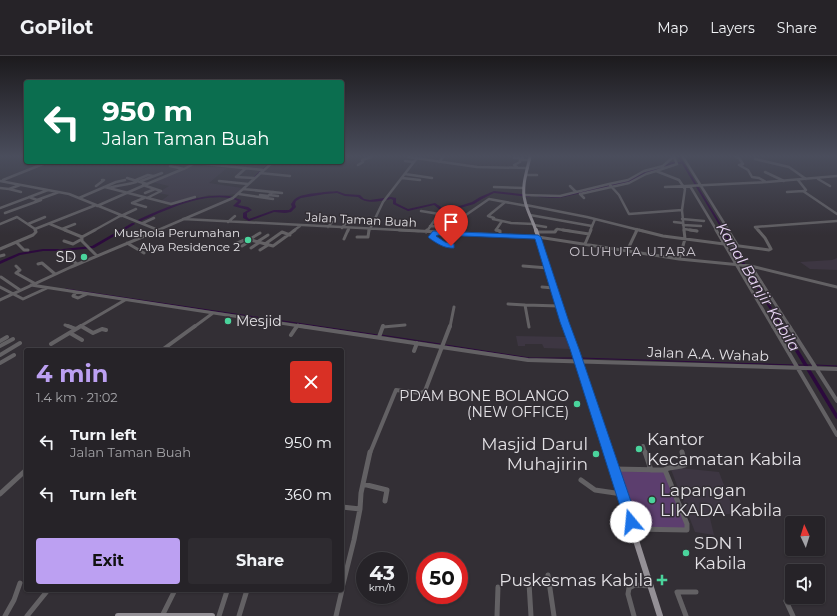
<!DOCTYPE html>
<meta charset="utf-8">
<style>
:root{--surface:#262328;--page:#2e2b30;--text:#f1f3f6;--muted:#a4a4a8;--line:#424045;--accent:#bca0f2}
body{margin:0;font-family:Montserrat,sans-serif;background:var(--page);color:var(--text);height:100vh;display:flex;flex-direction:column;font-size:15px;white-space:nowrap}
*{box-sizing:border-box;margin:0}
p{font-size:13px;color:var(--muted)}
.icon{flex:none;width:22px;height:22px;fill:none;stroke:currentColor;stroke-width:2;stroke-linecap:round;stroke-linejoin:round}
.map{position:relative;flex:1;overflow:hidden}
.panel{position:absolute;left:24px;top:292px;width:320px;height:244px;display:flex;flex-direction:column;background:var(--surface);border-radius:4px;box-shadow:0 1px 3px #0004,0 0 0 1px var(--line)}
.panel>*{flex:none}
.guide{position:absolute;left:24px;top:24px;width:320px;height:84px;border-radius:4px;box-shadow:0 1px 3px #0004,0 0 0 1px var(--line);background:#0b6e4f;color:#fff;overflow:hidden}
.needle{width:26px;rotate:356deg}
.controls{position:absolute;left:785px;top:460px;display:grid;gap:8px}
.controls a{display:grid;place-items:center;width:40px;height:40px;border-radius:4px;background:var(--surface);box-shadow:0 1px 3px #0004,0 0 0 1px var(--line);font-size:20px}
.speed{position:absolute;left:356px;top:496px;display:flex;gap:8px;font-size:20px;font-weight:700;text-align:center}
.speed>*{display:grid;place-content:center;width:52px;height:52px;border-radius:50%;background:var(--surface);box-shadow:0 1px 3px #0004,0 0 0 1px var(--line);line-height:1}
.speed small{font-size:10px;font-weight:400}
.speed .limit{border:6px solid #d22;background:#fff;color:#111}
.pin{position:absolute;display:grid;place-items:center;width:34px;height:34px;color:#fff;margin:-41px -17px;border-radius:50% 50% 50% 0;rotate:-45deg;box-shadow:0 0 4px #0007}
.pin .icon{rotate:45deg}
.me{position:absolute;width:44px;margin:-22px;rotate:343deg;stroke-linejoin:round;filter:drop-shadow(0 0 3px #0008)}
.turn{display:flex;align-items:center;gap:14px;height:84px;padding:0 12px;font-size:18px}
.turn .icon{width:52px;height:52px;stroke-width:2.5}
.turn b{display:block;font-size:28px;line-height:34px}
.round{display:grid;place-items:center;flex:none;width:42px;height:42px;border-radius:4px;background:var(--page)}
.overview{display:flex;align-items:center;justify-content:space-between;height:68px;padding:0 12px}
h1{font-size:24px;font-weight:700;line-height:30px;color:var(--accent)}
.button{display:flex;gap:8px;margin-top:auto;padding:8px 12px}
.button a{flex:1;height:46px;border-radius:4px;background:var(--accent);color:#111;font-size:16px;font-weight:700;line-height:46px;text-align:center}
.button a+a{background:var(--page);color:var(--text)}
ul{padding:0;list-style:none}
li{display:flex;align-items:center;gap:12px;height:52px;padding:0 12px}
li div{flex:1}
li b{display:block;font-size:15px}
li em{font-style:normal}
header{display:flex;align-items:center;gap:24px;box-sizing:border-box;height:56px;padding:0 20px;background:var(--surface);border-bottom:1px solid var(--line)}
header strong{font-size:19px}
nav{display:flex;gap:22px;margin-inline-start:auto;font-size:14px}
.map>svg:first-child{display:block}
.built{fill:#3d3642}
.green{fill:#5c3e6e}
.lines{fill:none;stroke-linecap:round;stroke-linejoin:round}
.stream{stroke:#2c0a3d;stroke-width:1}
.canal-far2{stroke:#2c0a3d;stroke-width:2}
.canal-far1{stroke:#2c0a3d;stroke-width:2.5}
.canal{stroke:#2c0a3d;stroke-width:3.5}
.river{fill:#2c0a3d;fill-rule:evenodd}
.minor-far3{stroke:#636164;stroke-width:2.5}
.minor-far2{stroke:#636164;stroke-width:3}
.minor-far1{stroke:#636164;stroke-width:4}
.minor{stroke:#636164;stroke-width:5}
.major-far3{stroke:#949096;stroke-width:3}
.major-far2{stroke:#949096;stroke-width:4}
.major-far1{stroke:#949096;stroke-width:5}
.major{stroke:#949096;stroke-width:6}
.route{fill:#1a73e8;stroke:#114b97}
.poi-dot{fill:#4ad49c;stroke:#332f35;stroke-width:1.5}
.labels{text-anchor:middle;stroke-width:3;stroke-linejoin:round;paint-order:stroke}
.far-street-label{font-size:12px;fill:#e3e1e5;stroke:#332f35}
.far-poi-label{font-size:12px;fill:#e3e1e5;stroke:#332f35;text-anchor:end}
.far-quarter-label{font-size:13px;letter-spacing:1px;fill:#c7c2ca;stroke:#332f35}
.poi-label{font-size:14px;fill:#e3e1e5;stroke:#332f35;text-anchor:end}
.street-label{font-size:14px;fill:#e3e1e5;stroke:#332f35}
.water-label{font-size:15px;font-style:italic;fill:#ebd7f8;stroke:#332f35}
.near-poi-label{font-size:17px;fill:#e3e1e5;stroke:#332f35;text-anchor:start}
</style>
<header>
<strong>GoPilot</strong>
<nav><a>Map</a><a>Layers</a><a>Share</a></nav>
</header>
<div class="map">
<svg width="837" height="560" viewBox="0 0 837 560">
<rect width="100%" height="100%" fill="#332f35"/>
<!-- built -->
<path class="built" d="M193 109 227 112 209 127 242 132 236 138 221 140 209 139 199 142 195 140 175 146 172 148 161 145 169 139 158 137 169 130 152 126Z
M837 202V214L810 213 800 206 832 204Z
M516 280 567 281 571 293 544 292 542 288H525V290H518Z
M670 411 719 416 735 458H709L714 479 695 476Z"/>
<!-- green -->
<path class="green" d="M618 414 667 416 689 473 636 472Z"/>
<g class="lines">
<!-- stream -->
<path class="stream" d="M263 113 269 108
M254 121 260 115
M66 233 378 279
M381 279 440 288
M446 289 530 302H572
M580 302 794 309
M798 309H812
M816 309 837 310"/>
<!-- canal-far2 -->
<path class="canal-far2" d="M679 101 724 175"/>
<!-- canal-far1 -->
<path class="canal-far1" d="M723 174 782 271"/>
<!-- canal -->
<path class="canal" d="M782 270 837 361"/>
<!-- river -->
<path class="river" d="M672 106H683L684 107 683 108H673L647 117 630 126 591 135 559 142 539 141 537 140 539 139 559 140 628 124 645 115Z
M337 135 345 138 360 139 364 143 370 144 391 141 396 142V147L408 153 435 147 441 151 453 152 472 146 480 141 494 135 529 139 531 140 529 141 494 137 482 143 474 148 453 154 439 153 434 149 408 155 393 148V144L391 143C380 145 367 149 358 141L345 140 337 137 325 138 301 142 296 145 295 148 296 151 291 156 285 157 274 156 249 165 243 162V157L248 154 233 150 238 145C235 144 232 142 229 142 199 138 166 154 139 166L136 165C141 162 148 159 153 157 177 147 204 137 229 140 234 141 237 143 241 144V146L238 149 248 151 252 154 247 157V161L249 163 274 154H289L292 151 291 148C293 146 293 144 295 143 301 137 328 136 337 135Z
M132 167H134L135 168 94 192 63 195H43L20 199 0 208V205L19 197 43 193H63L92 190Z"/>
<!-- minor-far3 -->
<path class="minor-far3" d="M408 101 477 111 528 112
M683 101 729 175
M736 101 739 102 743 108 739 109 748 114 752 121 759 122 766 126
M514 102H523
M755 103 789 111 806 123
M405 105 414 106
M260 106 271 107
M279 106H285
M439 106 443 101
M358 109 363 106 362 104 371 101
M170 110 184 113 195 107 263 114
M517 111 514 109 520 106V104H530
M246 112 236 121 254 122
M656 115 677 108 674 101
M765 116 784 125
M260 117 290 120
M405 118 432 122
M527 119H537
M402 122 420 124
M818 123 830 130
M3 124 48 106
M136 124 148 119 153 120
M798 124 806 134 803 135 837 158
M0 125 69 138 158 174
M141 125 162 117
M219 125 248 128
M147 128 183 113
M609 128 628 124 644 115 663 110 673 101
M20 129 9 133 21 136
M143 129 161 135 147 142
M96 130 104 124H102
M570 130 576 136
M690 130 717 175
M105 131 171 148 195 141
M494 131 524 132
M665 131 767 126 837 120
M0 132 9 133
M109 132C118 129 127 129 136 126
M243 133 282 137
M273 136 269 139 278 140
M787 136 803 135
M145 137 155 133
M239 138 273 143
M260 139 268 140
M524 139 560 140 609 128 619 139 629 158 682 154
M29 141 37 144 59 136
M79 142 116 126 125 124
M144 142 132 147 146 151
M584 142 580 138 629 127 646 118 656 115 679 124 685 133 682 154 684 175
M504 147 488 160 494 162 493 163 511 167 534 168
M526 149 587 161 643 175
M97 150 147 128 127 122
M0 152 48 134
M421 155 439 158 427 175
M5 157 41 144
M439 157 463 161 489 143 527 150
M530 159 592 170
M121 160 136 153
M183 163 419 175
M682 163 704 165
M228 166 235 160
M674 166 683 167
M143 167 154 162
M0 168 17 161 35 173
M28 168 45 161
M50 168 67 175
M534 169 546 171
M683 169 701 170
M430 170 443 171
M328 171 332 166
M342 172 346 167
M35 173 96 149
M35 173 36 175
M62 173 75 168
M370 173 383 146 417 102
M684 173 697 175
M93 175 120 160
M156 175 233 142 273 106
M293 175 300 170
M348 175 349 172
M369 175V173
M500 175 496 174 502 165
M556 175 557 173 570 175
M590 175 595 163
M636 175 637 173
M759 175 755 171 837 165"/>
<!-- minor-far2 -->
<path class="minor-far2" d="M65 174 82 181V185L97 200
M399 174 538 181 679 203 751 210 837 231
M496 174 500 175V180
M563 174 589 178
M639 174 663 180 769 194 771 193 765 182 758 174
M690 174 697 175
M716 174 773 271
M728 174 738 190
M426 176 427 174
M536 176H555L556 174
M436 177 432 182 451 190
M82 181 95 174
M357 181H368L369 174
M250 183 260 177
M344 183 348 174
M64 185 73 188 82 183
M16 186 24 194H28
M257 186 268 179
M127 187 144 197
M235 188 247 183 273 190 295 174
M265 188 282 176 290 179
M585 188 591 174
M242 190 252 184
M251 192 260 186
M0 193 33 179 36 176 35 174
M260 194 268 189
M627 195 637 174
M0 200 4 199
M64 202H69L77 208
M679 203 685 183 684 174
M38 208 42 207 55 218
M16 210 20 214 16 217 34 227
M523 210 548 212
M751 210 790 271
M1 221 20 234
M31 229 306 271
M0 231 23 243 47 232
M542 231 554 232
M76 236 73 240 78 242 87 238
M0 244 71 211 159 174
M508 248 525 249
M65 269 71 271
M81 270 83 271
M79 271 125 244
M194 271 213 257
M297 271 298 269
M383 271 405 269
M450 271 454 251
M529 271 525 249 560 250"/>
<!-- minor-far1 -->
<path class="minor-far1" d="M68 270 76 273
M81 270 93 277 102 273 106 274
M300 270 528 304 837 313
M773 270 837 379
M789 270 837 345
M70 277 82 284
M291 279 297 270
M379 281 383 270
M0 285 7 281
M51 288 81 270
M0 290 13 283
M162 294 195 270
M414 295 417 287
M0 299 20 287
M0 307 14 299
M643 390 645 397
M370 397 396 334 420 337 425 335 450 270"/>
<!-- minor -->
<path class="minor" d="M645 396 651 414
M614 413 664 414C671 410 678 412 685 409L682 396
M581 424 595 434 622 438
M363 428 387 434 385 445
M0 438 26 414
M342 451 360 453
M634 473 687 474V468L665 414
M548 519 554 560
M521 525 529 527 531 560
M342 532 354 484 360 453 361 437 370 396
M786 545 793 560
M5 560 14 544 20 527
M27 560 48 534
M162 560 175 534
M219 560 227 535
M239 560 247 534
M336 560 342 534
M497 560 498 531
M634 560 628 538 629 532 635 529 650 530
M686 560 677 536H696"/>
<!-- major-far3 -->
<path class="major-far3" d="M530 101C527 115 521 131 525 145 527 155 533 165 536 175"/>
<!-- major-far2 -->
<path class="major-far2" d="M536 174 567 271"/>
<!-- major-far1 -->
<path class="major-far1" d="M567 270 609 397"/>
<!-- major -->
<path class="major" d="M608 396 660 560
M118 560H212"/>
</g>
<!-- sky -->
<linearGradient id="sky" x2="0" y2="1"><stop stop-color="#1c1a1d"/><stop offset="0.56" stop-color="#4a4d5c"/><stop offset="1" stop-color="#4a4d5c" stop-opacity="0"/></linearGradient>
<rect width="837" height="179" fill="url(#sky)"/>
<!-- route -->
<path class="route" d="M433 175 538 179 541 181 569 266 579 293 638 466 636 471 631 473 627 471 625 466 570 293 560 266 535 183 438 179 436 180 445 186 454 188V192C445 193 436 187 429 182L428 181Z"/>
<!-- markers -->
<g class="poi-dot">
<circle cx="248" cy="184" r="4"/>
<circle cx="84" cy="201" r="4"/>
<circle cx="228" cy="265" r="4"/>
<circle cx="577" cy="348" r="4"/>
<circle cx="639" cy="393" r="4"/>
<circle cx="596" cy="398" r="4"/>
<circle cx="652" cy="444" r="4"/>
<circle cx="686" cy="497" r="4"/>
<path d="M660 518h4v4h4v4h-4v4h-4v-4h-4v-4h4z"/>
</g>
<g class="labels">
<!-- far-street labels -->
<g class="far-street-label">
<text transform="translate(361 164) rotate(3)" y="4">Jalan Taman Buah</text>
</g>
<!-- far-poi labels -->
<g class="far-poi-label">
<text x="240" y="181">Mushola Perumahan<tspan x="240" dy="14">Alya Residence 2</tspan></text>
</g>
<!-- far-quarter labels -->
<g class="far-quarter-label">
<text x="633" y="200">OLUHUTA UTARA</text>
</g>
<!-- poi labels -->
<g class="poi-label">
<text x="76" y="206">SD</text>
<text x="236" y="270" text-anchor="start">Mesjid</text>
<text x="569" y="345">PDAM BONE BOLANGO<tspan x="569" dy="16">(NEW OFFICE)</tspan></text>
</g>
<!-- street labels -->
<g class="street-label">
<text transform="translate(708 298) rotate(2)" y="5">Jalan A.A. Wahab</text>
</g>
<!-- water labels -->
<g class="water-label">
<text transform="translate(758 231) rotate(59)" y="5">Kanal Banjir Kabila</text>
</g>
<!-- near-poi labels -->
<g class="near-poi-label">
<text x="647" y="389">Kantor<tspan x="647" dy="20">Kecamatan Kabila</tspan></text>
<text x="588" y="394" text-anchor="end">Masjid Darul<tspan x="588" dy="20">Muhajirin</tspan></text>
<text x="660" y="440">Lapangan<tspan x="660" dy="20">LIKADA Kabila</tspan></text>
<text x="694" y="493">SDN 1<tspan x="694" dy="20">Kabila</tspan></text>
<text x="653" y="530" text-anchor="end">Puskesmas Kabila</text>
</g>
</g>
</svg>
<div class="controls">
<a><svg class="needle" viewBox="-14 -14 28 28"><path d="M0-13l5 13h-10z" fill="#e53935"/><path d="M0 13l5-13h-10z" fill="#a4a4a8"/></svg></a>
<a><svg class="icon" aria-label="sound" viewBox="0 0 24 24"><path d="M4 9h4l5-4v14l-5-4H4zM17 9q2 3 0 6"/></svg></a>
</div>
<div class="speed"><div>43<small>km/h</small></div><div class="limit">50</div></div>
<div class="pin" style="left:451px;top:190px;background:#d93025"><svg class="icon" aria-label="arrive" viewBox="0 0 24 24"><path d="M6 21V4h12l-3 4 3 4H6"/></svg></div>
<svg class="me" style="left:631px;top:466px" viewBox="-20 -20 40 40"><circle r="19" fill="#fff"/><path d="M0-13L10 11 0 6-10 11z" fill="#1a73e8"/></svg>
<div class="guide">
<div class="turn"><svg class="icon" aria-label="left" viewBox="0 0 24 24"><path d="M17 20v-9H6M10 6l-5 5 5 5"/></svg><div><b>950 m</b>Jalan Taman Buah</div></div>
</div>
<section class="panel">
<div class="overview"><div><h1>4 min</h1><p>1.4 km · 21:02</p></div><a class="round" style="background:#d93025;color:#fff"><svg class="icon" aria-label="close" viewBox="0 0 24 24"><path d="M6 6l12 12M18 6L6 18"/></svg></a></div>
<ul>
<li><svg class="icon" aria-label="left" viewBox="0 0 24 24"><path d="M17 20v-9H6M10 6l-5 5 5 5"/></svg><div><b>Turn left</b><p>Jalan Taman Buah</p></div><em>950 m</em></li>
<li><svg class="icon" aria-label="left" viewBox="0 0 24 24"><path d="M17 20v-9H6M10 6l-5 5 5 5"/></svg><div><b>Turn left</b></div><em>360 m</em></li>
</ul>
<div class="button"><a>Exit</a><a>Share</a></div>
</section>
</div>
